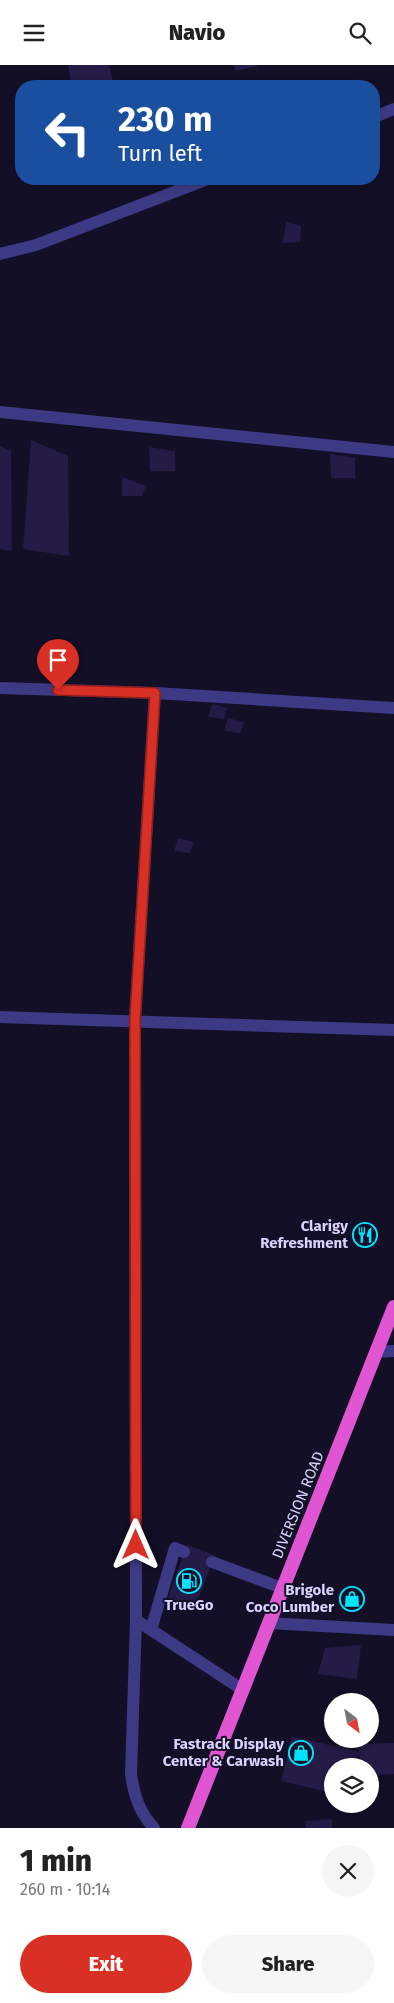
<!DOCTYPE html>
<meta charset="utf-8">
<style>
:root{--surface:#fff;--page:#f6f6f6;--text:#222;--muted:#767676;--accent:#d93025}
body{margin:0;font-family:"Fira Sans",sans-serif;background:var(--page);color:var(--text);height:100vh;display:flex;flex-direction:column;font-size:19px;white-space:nowrap}
*{box-sizing:border-box;margin:0}
p{font-size:16px;color:var(--muted)}
.icon{flex:none;width:28px;height:28px;fill:none;stroke:currentColor;stroke-width:2;stroke-linecap:round;stroke-linejoin:round}
.map{position:relative;height:1763px;overflow:hidden}
.sheet{display:flex;flex-direction:column;background:var(--surface);flex:1}
.sheet>*{flex:none}
.top-card{position:absolute;left:15px;top:15px;width:365px;height:105px;border-radius:20px;box-shadow:0 2px 8px #0003;background:#1a4fa0;color:#fff;overflow:hidden}
.needle{width:32px;rotate:148deg}
.buttons{position:absolute;left:324px;top:1628px;display:grid;gap:10px}
.buttons a{display:grid;place-items:center;width:55px;height:55px;border-radius:50%;background:var(--surface);box-shadow:0 2px 8px #0003;font-size:25px}
.pin{position:absolute;display:grid;place-items:center;width:42px;height:42px;color:#fff;margin:-51px -21px;border-radius:50% 50% 50% 0;rotate:-45deg;box-shadow:0 0 5px #0007}
.pin .icon{rotate:45deg}
.me{position:absolute;width:55px;margin:-28px;rotate:0deg;stroke-linejoin:round;filter:drop-shadow(0 0 4px #0008)}
.turn{display:flex;align-items:center;gap:18px;height:105px;padding:0 20px;font-size:22px}
.turn .icon{width:65px;height:65px;stroke-width:2.5}
.turn b{display:block;font-size:35px;line-height:42px}
.round{display:grid;place-items:center;flex:none;width:52px;height:52px;border-radius:26px;background:var(--page)}
.headline{display:flex;align-items:center;justify-content:space-between;height:85px;padding:0 20px}
h1{font-size:30px;font-weight:800;line-height:38px}
.button{display:flex;gap:10px;margin-top:auto;padding:10px 20px}
.button a{flex:1;height:58px;border-radius:30px;background:var(--accent);color:#fff;font-size:20px;font-weight:800;line-height:58px;text-align:center}
.button a+a{background:var(--page);color:var(--text)}
header{display:flex;justify-content:space-between;align-items:center;height:65px;padding:0 20px;background:var(--surface);font-size:22px;font-weight:800}
.map>svg:first-child{display:block}
.building{fill:#241b47}
.lines{fill:none;stroke-linecap:round;stroke-linejoin:round}
.service{stroke:#3d3a85;stroke-width:12}
.minor{stroke:#3d3a85;stroke-width:12}
.tertiary{stroke:#3d3a85;stroke-width:12}
.trunk{stroke:#e055d1;stroke-width:14}
.route-casing{stroke:#8d1f18;stroke-width:12}
.route{stroke:#d93025;stroke-width:9}
.labels{text-anchor:middle;stroke-width:4;stroke-linejoin:round;paint-order:stroke}
.poi-label{font-size:15px;font-weight:bold;fill:#d9d4ff;stroke:#130f26;text-anchor:end}
.street-label{font-size:15px;fill:#d9d4ff;stroke:#130f26}
</style>
<header><svg class="icon" aria-label="menu" viewBox="0 0 24 24"><path d="M4 6h16M4 12h16M4 18h16"/></svg>Navio<svg class="icon" aria-label="search" viewBox="0 0 24 24"><circle cx="10" cy="10" r="6"/><path d="M15 15l6 6"/></svg></header>
<div class="map">
<svg width="394" height="1763" viewBox="0 0 394 1763">
<rect width="100%" height="100%" fill="#130f26"/>
<!-- building -->
<path class="building" d="M68 0H109L114 21H72Z
M234 0H258V1L235 6Z
M286 157 301 161 300 177 283 178Z
M31 375 68 391 69 491 23 484Z
M0 381 11 386 12 486 0 484Z
M149 382 175 386V406H150Z
M330 389 355 393V413H331Z
M122 412 146 421 142 431H122Z
M212 639 227 643 224 654 208 652Z
M228 653 244 657 240 668 224 666Z
M178 773 194 777 190 788 174 786Z
M187 1480 215 1490 194 1545 167 1535Z
M361 1580 357 1614 318 1609 325 1583Z
M292 1671 359 1687 355 1701H332V1728L281 1716Z
M394 1678V1709L370 1710V1701H359V1679Z
M332 1754V1763H306V1756Z"/>
<g class="lines">
<!-- service -->
<path class="service" d="M212 1497 282 1523
M136 1555 243 1625
M151 1565 175 1483 184 1487"/>
<!-- minor -->
<path class="minor" d="M374 52 394 44
M0 189 36 180 208 114
M0 347 394 387
M0 623 155 628 394 643
M0 952 394 965
M376 1287 394 1286
M154 1763C139 1747 134 1730 131 1709L136 1555 135 955 155 628"/>
<!-- tertiary -->
<path class="tertiary" d="M268 1558 394 1565"/>
<!-- trunk -->
<path class="trunk" d="M188 1763 394 1242"/>
</g>
<g class="lines">
<defs>
<path id="route" d="M58 625 155 628 135 955 136 1480"/>
</defs>
<!-- route casing -->
<use href="#route" class="route-casing"/>
<!-- route -->
<use href="#route" class="route"/>
</g>
<!-- icons -->
<defs>
<symbol id="restaurant-ring" viewBox="-11 -11 22 22"><circle r="9.5" fill="#130f26" stroke="#00e5ff" stroke-width="1.5"/><path d="M-5-6h1v4h1v-4h1v4h1v-4h1v5L-1.5 .5V6h-2V.5L-5-1ZM5-6V6H3V1.5H1.5Q1.5-4 5-6Z" fill="#00e5ff"/></symbol>
<symbol id="fuel-ring" viewBox="-11 -11 22 22"><circle r="9.5" fill="#130f26" stroke="#00e5ff" stroke-width="1.5"/><path d="M-5.5-6h7V0h2V4h1.3V-2.5L3-4.5l.8-.8L6-3V5H2.5V1h-1V6h-7ZM-4.2-4.7v3.2H.2V-4.7Z" fill="#00e5ff"/></symbol>
<symbol id="shop-ring" viewBox="-11 -11 22 22"><circle r="9.5" fill="#130f26" stroke="#00e5ff" stroke-width="1.5"/><path d="M-5-2.5h2.3a2.7 3.5 0 0 1 5.4 0H5L5.5 6h-11ZM-1.5-2.5h3a1.5 2.3 0 0 0-3 0Z" fill="#00e5ff"/></symbol>
</defs>
<g fill-rule="evenodd">
<use href="#restaurant-ring" x="351" y="1156" width="28" height="28"/>
<use href="#fuel-ring" x="175" y="1502" width="28" height="28"/>
<use href="#shop-ring" x="338" y="1520" width="28" height="28"/>
<use href="#shop-ring" x="287" y="1674" width="28" height="28"/>
</g>
<g class="labels">
<!-- poi labels -->
<g class="poi-label">
<text x="348" y="1166">Clarigy<tspan x="348" dy="17">Refreshment</tspan></text>
<text x="334" y="1530">Brigole<tspan x="334" dy="17">Coco Lumber</tspan></text>
<text x="189" y="1545" text-anchor="middle">TrueGo</text>
<text x="284" y="1684">Fastrack Display<tspan x="284" dy="17">Center &amp; Carwash</tspan></text>
</g>
<!-- street labels -->
<g class="street-label">
<text transform="translate(298 1440) rotate(-68)" y="5">DIVERSION ROAD</text>
</g>
</g>
</svg>
<div class="buttons">
<a><svg class="needle" viewBox="-14 -14 28 28"><path d="M0-13l5 13h-10z" fill="#e53935"/><path d="M0 13l5-13h-10z" fill="#767676"/></svg></a>
<a><svg class="icon" aria-label="layers" viewBox="0 0 24 24"><path d="M12 4l9 5-9 5-9-5zM3 14l9 5 9-5"/></svg></a>
</div>
<div class="pin" style="left:58px;top:625px;background:#d93025"><svg class="icon" aria-label="arrive" viewBox="0 0 24 24"><path d="M6 21V4h12l-3 4 3 4H6"/></svg></div>
<svg class="me" style="left:136px;top:1480px" viewBox="-20 -20 40 40"><path d="M0-17L14 15 0 8-14 15z" fill="#d93025" stroke="#fff" stroke-width="4"/></svg>
<div class="top-card">
<div class="turn"><svg class="icon" aria-label="left" viewBox="0 0 24 24"><path d="M17 20v-9H6M10 6l-5 5 5 5"/></svg><div><b>230 m</b>Turn left</div></div>
</div>
</div>
<section class="sheet">
<div class="headline"><div><h1>1 min</h1><p>260 m · 10:14</p></div><a class="round"><svg class="icon" aria-label="close" viewBox="0 0 24 24"><path d="M6 6l12 12M18 6L6 18"/></svg></a></div>
<div class="button"><a>Exit</a><a>Share</a></div>
</section>
